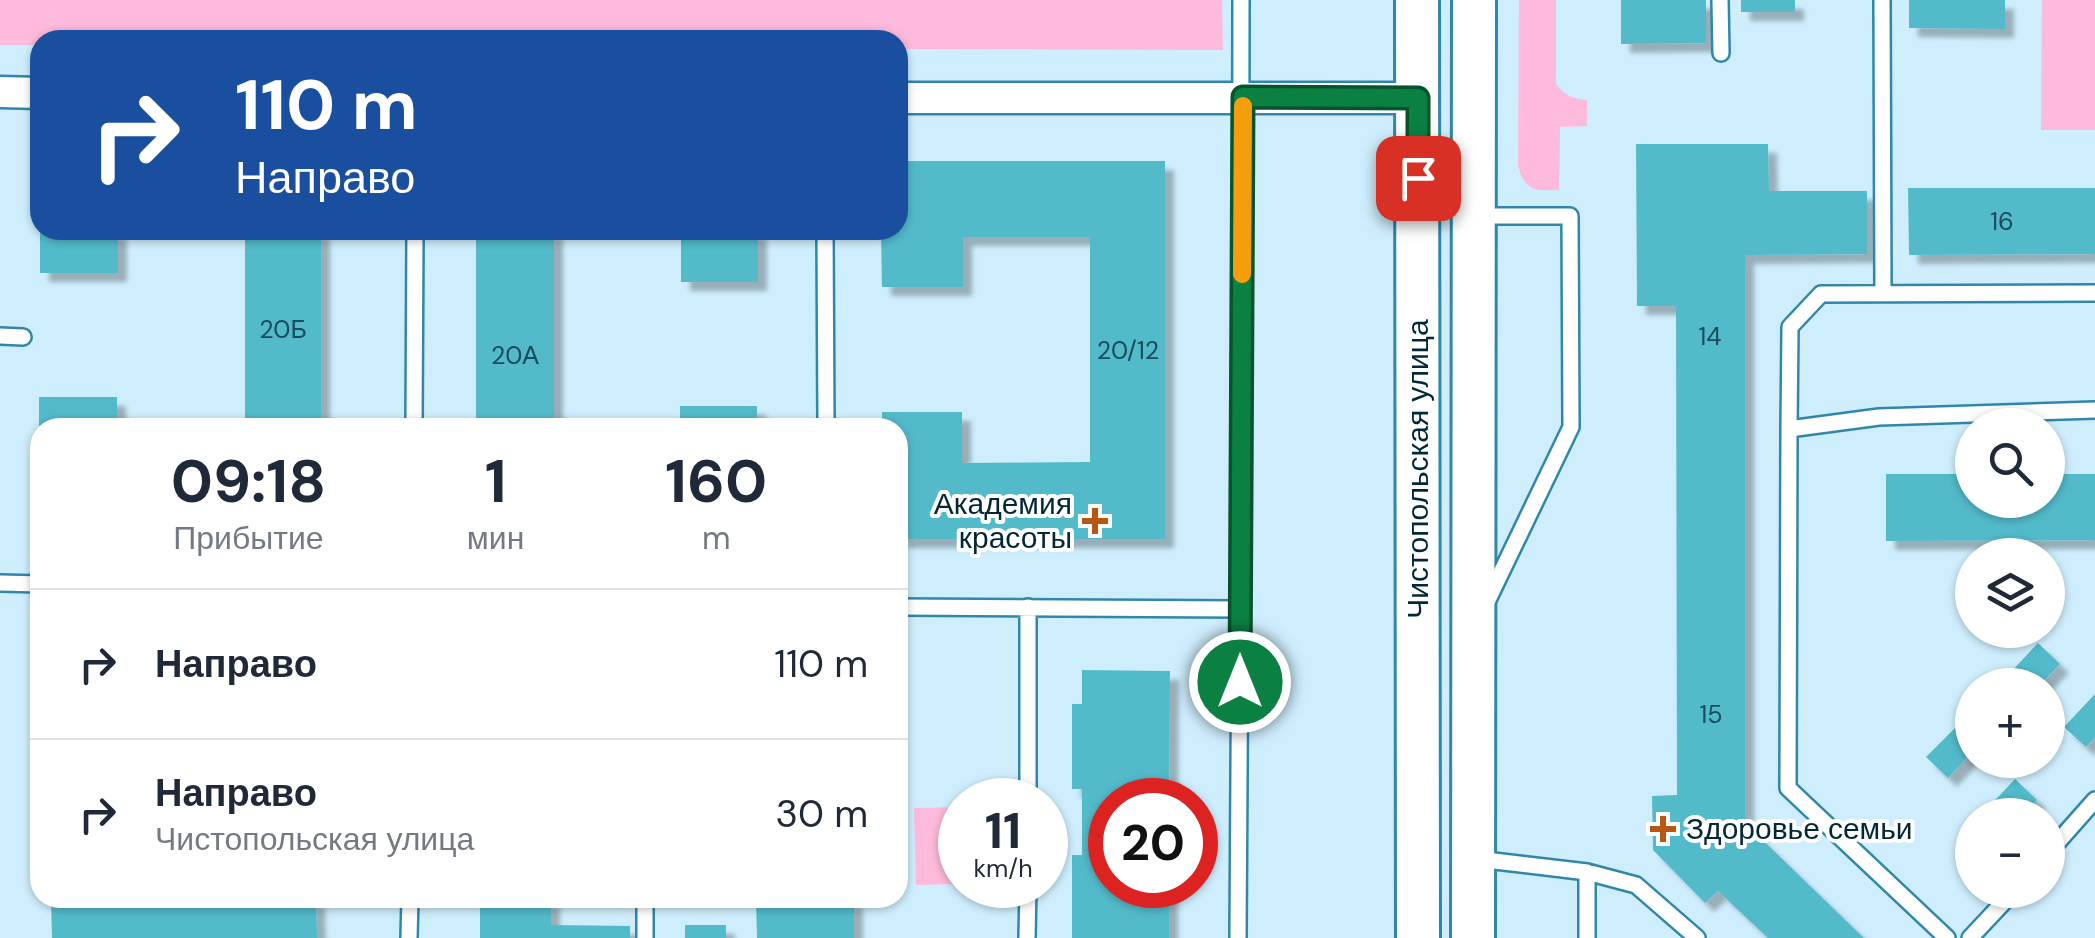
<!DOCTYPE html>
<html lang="ru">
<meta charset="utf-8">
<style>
:root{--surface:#fff;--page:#f2f2f3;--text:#1f2937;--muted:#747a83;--line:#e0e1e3}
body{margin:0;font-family:"DM Sans",sans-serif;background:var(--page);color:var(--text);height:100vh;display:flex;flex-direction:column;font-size:38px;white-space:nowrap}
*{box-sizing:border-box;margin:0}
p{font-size:32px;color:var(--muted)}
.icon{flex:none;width:55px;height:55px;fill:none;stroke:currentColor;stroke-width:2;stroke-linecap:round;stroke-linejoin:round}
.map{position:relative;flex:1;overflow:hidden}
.side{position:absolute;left:30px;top:418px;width:878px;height:490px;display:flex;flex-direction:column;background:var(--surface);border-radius:30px;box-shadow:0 2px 8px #0004}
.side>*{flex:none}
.banner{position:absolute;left:30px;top:30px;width:878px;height:210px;border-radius:30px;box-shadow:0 2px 8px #0004;background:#1a4fa0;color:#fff;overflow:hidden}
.buttons{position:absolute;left:1955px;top:408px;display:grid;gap:20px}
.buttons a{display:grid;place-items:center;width:110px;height:110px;border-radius:50%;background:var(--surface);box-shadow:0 2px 8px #0004;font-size:50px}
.speed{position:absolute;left:938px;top:778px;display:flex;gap:20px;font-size:50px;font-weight:700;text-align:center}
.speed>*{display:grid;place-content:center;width:130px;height:130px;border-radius:50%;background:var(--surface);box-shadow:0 2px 8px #0004;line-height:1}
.speed small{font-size:25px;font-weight:400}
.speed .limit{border:15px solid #d22;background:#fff;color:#111}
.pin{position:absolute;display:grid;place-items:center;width:85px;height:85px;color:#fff;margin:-42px;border-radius:20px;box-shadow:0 5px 15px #0006}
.me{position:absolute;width:110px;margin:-55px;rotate:0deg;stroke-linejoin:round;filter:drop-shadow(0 0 8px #0008)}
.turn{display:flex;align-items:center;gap:35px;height:210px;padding:0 40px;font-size:45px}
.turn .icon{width:130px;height:130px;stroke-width:2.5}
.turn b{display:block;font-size:70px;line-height:85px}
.eta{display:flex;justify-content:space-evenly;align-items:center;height:170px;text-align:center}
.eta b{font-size:60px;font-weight:700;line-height:70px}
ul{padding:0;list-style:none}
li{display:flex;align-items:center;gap:30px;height:150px;padding:0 40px;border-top:2px solid var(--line)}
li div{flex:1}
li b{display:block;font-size:38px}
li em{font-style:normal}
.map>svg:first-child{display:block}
.green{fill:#febadb}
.building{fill:#53baca;filter:url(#shadow)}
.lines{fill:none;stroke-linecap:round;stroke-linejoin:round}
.service-casing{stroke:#3087aa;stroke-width:20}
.minor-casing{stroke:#3087aa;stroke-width:35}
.secondary-casing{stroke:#3087aa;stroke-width:48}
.service{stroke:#fff;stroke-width:15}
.minor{stroke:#fff;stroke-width:30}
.secondary{stroke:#fff;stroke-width:42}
.route-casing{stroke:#07532c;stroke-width:25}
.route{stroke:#0b8043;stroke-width:18}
.slow{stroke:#f59e0b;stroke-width:18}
.poi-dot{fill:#b75713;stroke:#fff;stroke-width:4}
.labels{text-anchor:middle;stroke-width:8;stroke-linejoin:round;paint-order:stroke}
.number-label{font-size:25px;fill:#164c5b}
.street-label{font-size:30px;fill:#022736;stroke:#fff}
.poi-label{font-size:30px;fill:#022736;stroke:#fff;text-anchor:end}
</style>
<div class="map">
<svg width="2095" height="938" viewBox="0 0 2095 938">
<defs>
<filter id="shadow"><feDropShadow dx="9" dy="9" stdDeviation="2.5" flood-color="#0004"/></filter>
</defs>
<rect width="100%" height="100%" fill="#cfeefd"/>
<!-- green -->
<path class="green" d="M0 0H1222L1223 50 898 49V40H40V45H0Z
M1519 0H1556V84C1565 96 1573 99 1587 100V126L1560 127 1559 190C1535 191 1524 191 1518 165Z
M2042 0H2095V130H2041Z
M960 807V884L916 885 914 808Z"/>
<!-- building -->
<path class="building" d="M1621 0H1706V43L1621 44Z
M1741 0H1795V12H1741Z
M1909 0H2005V29L1909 28Z
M1636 144H1768L1769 191H1867V254L1745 255V823L1864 938H1768L1718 891 1705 903 1653 850 1652 796 1677 795 1676 306H1637Z
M898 161H1165V539H898V428H882V412H962V463L1090 462V237H963V287H882L881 230H898Z
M1908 188H2095V254L1909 255Z
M40 230H118V273H40Z
M245 230H321V428H245Z
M476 230H554V428H476Z
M681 230H758V282H681Z
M39 397H117V428H39Z
M680 406H757V428H680Z
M1886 474H1972V500H2048V474H2095V540L1886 541Z
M2038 643 2060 664 2040 685H2019L2008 675Z
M1082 670 1170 671 1169 800H1110V885H1169V938H1072V855H1082V789H1072V704H1082Z
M2095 694V737L2086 747 2064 727Z
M1957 726 1972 741V752L1948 778 1926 757Z
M2015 779 2037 800 2022 815H1989L1985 811Z
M51 898H316L317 938H52Z
M480 898H551V925L630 926V938H480Z
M756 898H854V938H757Z
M685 925H726V938H685Z"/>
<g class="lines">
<defs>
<path id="service" d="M1720 0 1721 53
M1882 0 1883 294
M1475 216H1570L1571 427 1486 604
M825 230 826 428
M2095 293 1821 294 1790 327 1789 429 1879 417 2095 410
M0 336 23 337
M414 428 415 230
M1789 429 1788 788 1947 938
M0 583 40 584
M898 607 1240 609 1241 0
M1028 800V607
M2048 853 2095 800
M1477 859 1587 872 1636 885 1697 938
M1587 872V938
M409 938 410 898
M645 938V898
M1027 938 1028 885
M1238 938 1240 609
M1970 938 2015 890"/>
<path id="minor" d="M0 92 40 93
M898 98H1418"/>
<path id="secondary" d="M1417 0 1418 938
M1473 938 1474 0"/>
</defs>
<!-- service casing -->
<use href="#service" class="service-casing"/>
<!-- minor casing -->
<use href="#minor" class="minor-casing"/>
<!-- secondary casing -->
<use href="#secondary" class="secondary-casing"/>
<!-- service -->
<use href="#service" class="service"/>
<!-- minor -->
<use href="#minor" class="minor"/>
<!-- secondary -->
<use href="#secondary" class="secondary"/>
</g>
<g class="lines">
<defs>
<path id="route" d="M1240 682 1243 97 1418 98V178"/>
</defs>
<!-- route casing -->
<use href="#route" class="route-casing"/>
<!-- route -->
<use href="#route" class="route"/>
<!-- slow -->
<path class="slow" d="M1242 274 1243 106"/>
</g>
<!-- markers -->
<g class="poi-dot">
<path d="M1090 506h10v10h10v10h-10v10h-10v-10h-10v-10h10z"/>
<path d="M1658 814h10v10h10v10h-10v10h-10v-10h-10v-10h10z"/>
</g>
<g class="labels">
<!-- number labels -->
<g class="number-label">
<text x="2002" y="230">16</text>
<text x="283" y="338">20Б</text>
<text x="1710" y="345">14</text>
<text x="1128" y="359">20/12</text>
<text x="515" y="364">20А</text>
<text x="1711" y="723">15</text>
</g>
<!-- street labels -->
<g class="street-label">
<text transform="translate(1418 469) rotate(-90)" y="10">Чистопольская улица</text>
</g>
<!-- poi labels -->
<g class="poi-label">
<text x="1072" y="514">Академия<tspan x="1072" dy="34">красоты</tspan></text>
<text x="1686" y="839" text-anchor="start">Здоровье семьи</text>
</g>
</g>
</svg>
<div class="buttons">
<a><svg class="icon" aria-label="search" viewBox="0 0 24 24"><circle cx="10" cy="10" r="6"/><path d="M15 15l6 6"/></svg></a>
<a><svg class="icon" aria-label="layers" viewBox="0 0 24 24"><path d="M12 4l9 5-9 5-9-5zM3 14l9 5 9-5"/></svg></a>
<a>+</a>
<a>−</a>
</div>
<div class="speed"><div>11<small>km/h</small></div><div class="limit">20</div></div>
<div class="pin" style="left:1418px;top:178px;background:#d93025"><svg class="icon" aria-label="arrive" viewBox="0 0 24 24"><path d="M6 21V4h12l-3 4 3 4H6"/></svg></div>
<svg class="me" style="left:1240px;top:682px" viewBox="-20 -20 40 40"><circle r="17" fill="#0b8043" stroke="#fff" stroke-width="3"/><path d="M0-11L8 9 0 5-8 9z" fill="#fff"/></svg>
<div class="banner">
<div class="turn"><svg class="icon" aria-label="right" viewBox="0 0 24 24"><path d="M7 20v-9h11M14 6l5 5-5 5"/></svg><div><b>110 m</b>Направо</div></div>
</div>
<section class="side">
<div class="eta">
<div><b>09:18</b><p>Прибытие</p></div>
<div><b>1</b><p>мин</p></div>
<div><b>160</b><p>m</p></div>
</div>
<ul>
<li><svg class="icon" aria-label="right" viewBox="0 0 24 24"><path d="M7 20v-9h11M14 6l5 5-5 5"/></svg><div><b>Направо</b></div><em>110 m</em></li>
<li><svg class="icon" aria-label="right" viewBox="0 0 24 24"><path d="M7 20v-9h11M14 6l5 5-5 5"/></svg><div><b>Направо</b><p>Чистопольская улица</p></div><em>30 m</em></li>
</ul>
</section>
</div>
